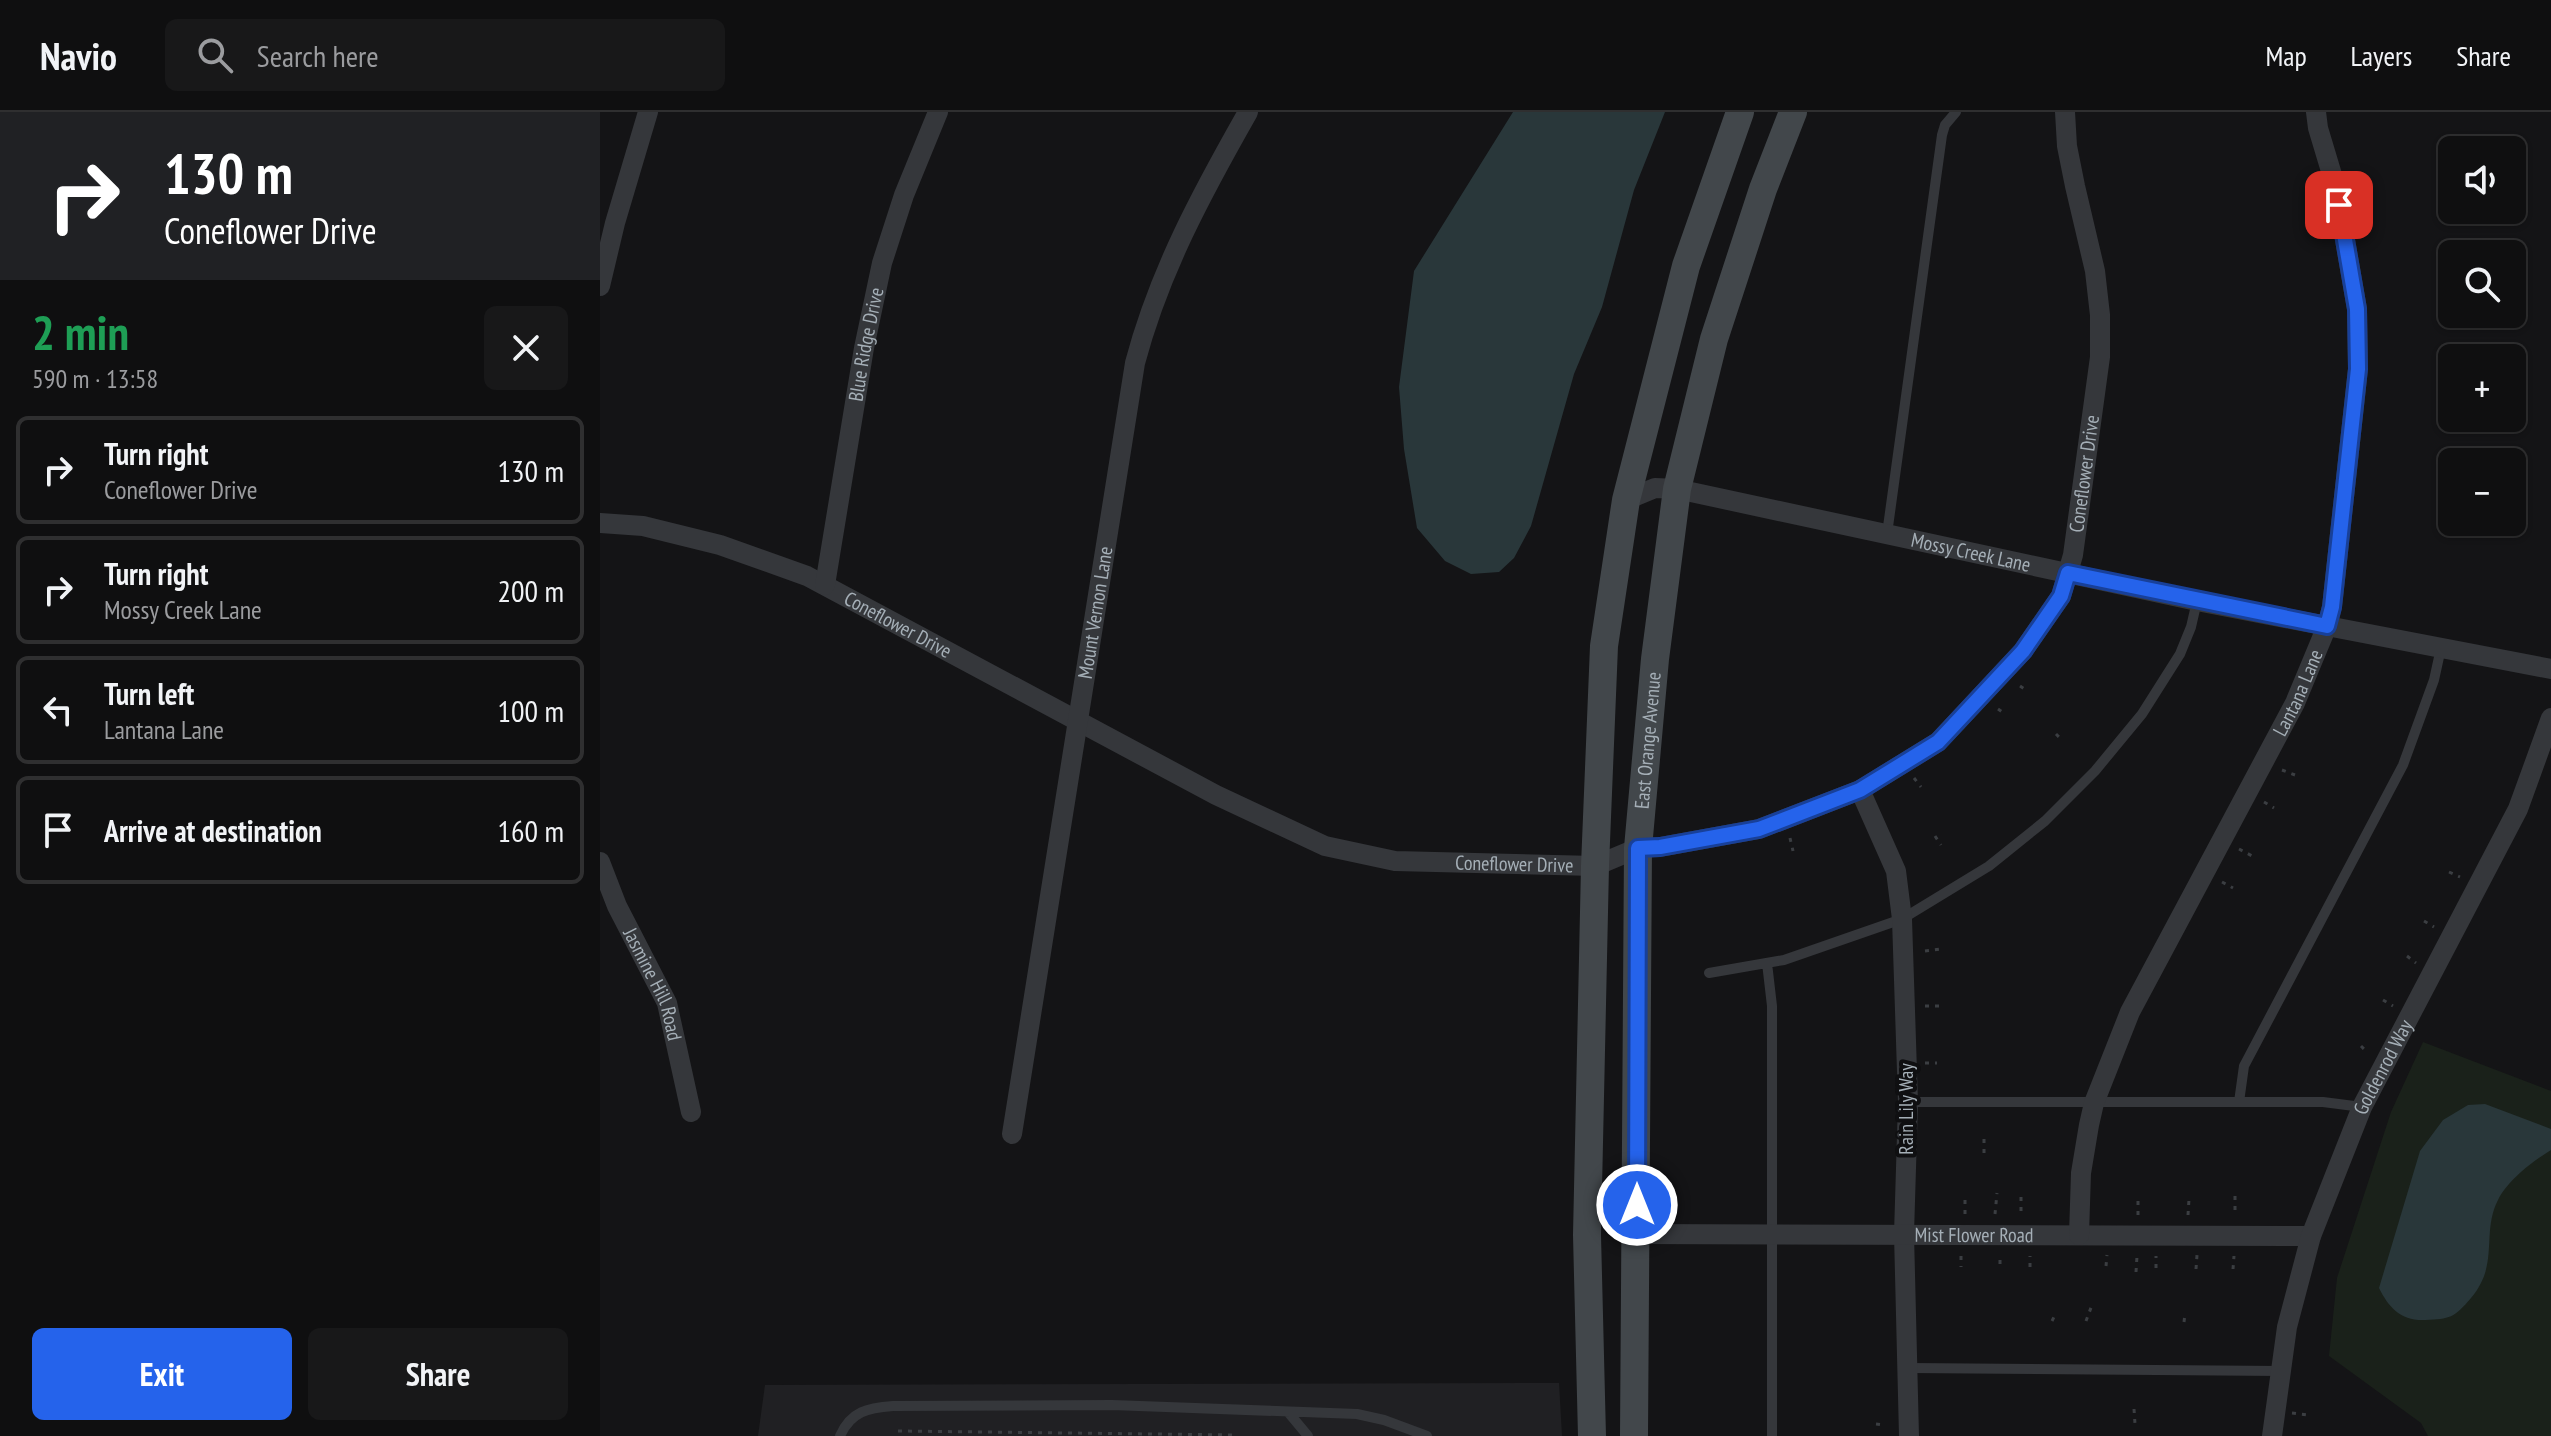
<!DOCTYPE html>
<meta charset="utf-8">
<style>
:root{--surface:#0f0f10;--page:#181819;--text:#f1f3f6;--muted:#9b9c9f;--line:#2f2f30;--accent:#2563eb}
body{margin:0;font-family:"PT Sans Narrow",sans-serif;background:var(--page);color:var(--text);height:100vh;display:flex;flex-direction:column;font-size:30px;white-space:nowrap}
*{box-sizing:border-box;margin:0}
p{font-size:26px;color:var(--muted)}
.icon{flex:none;width:44px;height:44px;fill:none;stroke:currentColor;stroke-width:2;stroke-linecap:round;stroke-linejoin:round}
.map{position:relative;flex:1;overflow:hidden}
.sheet{display:flex;flex-direction:column;background:var(--surface);width:600px}
.sheet>*{flex:none}
.hud{background:#202124;color:#fff;overflow:hidden}
.fabs{position:absolute;left:1838px;top:24px;display:grid;gap:16px}
.fabs a{display:grid;place-items:center;width:88px;height:88px;border-radius:12px;background:var(--surface);box-shadow:0 2px 6px #0004,0 0 0 2px var(--line);font-size:40px}
.pin{position:absolute;display:grid;place-items:center;width:68px;height:68px;color:#fff;margin:-34px;border-radius:16px;box-shadow:0 4px 12px #0006}
.me{position:absolute;width:88px;margin:-44px;rotate:0deg;stroke-linejoin:round;filter:drop-shadow(0 0 6px #0008)}
.turn{display:flex;align-items:center;gap:28px;height:168px;padding:0 32px;font-size:36px}
.turn .icon{width:104px;height:104px;stroke-width:2.5}
.turn b{display:block;font-size:56px;line-height:68px}
.round{display:grid;place-items:center;flex:none;width:84px;height:84px;border-radius:12px;background:var(--page)}
.overview{display:flex;align-items:center;justify-content:space-between;height:136px;padding:0 32px}
h1{font-size:48px;font-weight:700;line-height:60px;color:#1e9e55}
.primary-button{display:flex;gap:16px;margin-top:auto;padding:16px 32px}
.primary-button a{flex:1;height:92px;border-radius:12px;background:var(--accent);color:#fff;font-size:32px;font-weight:700;line-height:92px;text-align:center}
.primary-button a+a{background:var(--page);color:var(--text)}
ul{padding:0;list-style:none}
li{display:flex;align-items:center;gap:24px;height:108px;margin:0 16px 12px;padding:0 16px;border:4px solid var(--line);border-radius:12px}
li div{flex:1}
li b{display:block;font-size:30px}
li em{font-style:normal}
header{display:flex;align-items:center;gap:48px;box-sizing:border-box;height:112px;padding:0 40px;background:var(--surface);border-bottom:2px solid var(--line)}
header strong{font-size:38px}
nav{display:flex;gap:44px;margin-inline-start:auto;font-size:28px}
.search{width:560px;height:72px;background:var(--page);display:flex;align-items:center;gap:20px;box-sizing:border-box;padding:0 28px;border-radius:12px;color:var(--muted);font-size:30px}
main{display:flex;flex:1;min-height:0}
.map>svg:first-child{display:block}
.built{fill:#202023}
.green{fill:#1a211a}
.water{fill:#29373a}
.lines{fill:none;stroke-linecap:round;stroke-linejoin:round}
.path{stroke:#3b3e42;stroke-width:3;stroke-dasharray:4 6;stroke-linecap:butt}
.lane{stroke:#35373b;stroke-width:10}
.street{stroke:#35373b;stroke-width:20}
.secondary{stroke:#42474b;stroke-width:28}
.route-casing{stroke:#184099;stroke-width:20}
.route{stroke:#2563eb;stroke-width:14}
.labels{text-anchor:middle;stroke-width:8;stroke-linejoin:round;paint-order:stroke}
.street-label{font-size:20px;fill:#a5afb7;stroke:#0f0f11}
</style>
<header>
<strong>Navio</strong>
<div class="search"><svg class="icon" aria-label="search" viewBox="0 0 24 24"><circle cx="10" cy="10" r="6"/><path d="M15 15l6 6"/></svg>Search here</div>
<nav><a>Map</a><a>Layers</a><a>Share</a></nav>
</header>
<main>
<section class="sheet">
<div class="hud">
<div class="turn"><svg class="icon" aria-label="right" viewBox="0 0 24 24"><path d="M7 20v-9h11M14 6l5 5-5 5"/></svg><div><b>130 m</b>Coneflower Drive</div></div>
</div>
<div class="overview"><div><h1>2 min</h1><p>590 m · 13:58</p></div><a class="round"><svg class="icon" aria-label="close" viewBox="0 0 24 24"><path d="M6 6l12 12M18 6L6 18"/></svg></a></div>
<ul>
<li><svg class="icon" aria-label="right" viewBox="0 0 24 24"><path d="M7 20v-9h11M14 6l5 5-5 5"/></svg><div><b>Turn right</b><p>Coneflower Drive</p></div><em>130 m</em></li>
<li><svg class="icon" aria-label="right" viewBox="0 0 24 24"><path d="M7 20v-9h11M14 6l5 5-5 5"/></svg><div><b>Turn right</b><p>Mossy Creek Lane</p></div><em>200 m</em></li>
<li><svg class="icon" aria-label="left" viewBox="0 0 24 24"><path d="M17 20v-9H6M10 6l-5 5 5 5"/></svg><div><b>Turn left</b><p>Lantana Lane</p></div><em>100 m</em></li>
<li><svg class="icon" aria-label="arrive" viewBox="0 0 24 24"><path d="M6 21V4h12l-3 4 3 4H6"/></svg><div><b>Arrive at destination</b></div><em>160 m</em></li>
</ul>
<div class="primary-button"><a>Exit</a><a>Share</a></div>
</section>
<div class="map">
<svg width="1951" height="1324" viewBox="0 0 1951 1324">
<rect width="100%" height="100%" fill="#141416"/>
<!-- built -->
<path class="built" d="M959 1271 962 1324H158L165 1273Z"/>
<!-- green -->
<path class="green" d="M1823 930 1951 979V1324H1828L1821 1311 1729 1244 1737 1166 1791 1000Z"/>
<!-- water -->
<path class="water" d="M913 0H1065L1034 78 1002 195 974 262 931 414 914 446 899 460 871 462 845 449 817 416 804 337 799 275 814 159Z
M1885 992 1951 1017V1038C1933 1049 1907 1069 1898 1088 1881 1121 1900 1152 1871 1186 1854 1206 1850 1207 1825 1208 1801 1209 1789 1196 1779 1176L1820 1039 1843 1008 1868 993Z"/>
<g class="lines">
<!-- path -->
<path class="path" d="M1420 574 1426 578
M1398 597 1405 602
M1456 622 1461 627
M1682 658 1695 663
M1314 666 1321 675
M1664 690 1674 696
M1335 724 1341 733
M1190 726 1193 739
M1639 737 1656 746
M1849 760 1860 765
M1622 770 1633 776
M1824 809 1834 815
M1325 839 1341 837
M1807 844 1816 851
M1783 888 1793 894
M1325 894H1343
M1761 934 1768 941
M1325 951H1337
M1384 1041V1026
M1635 1084V1103
M1421 1085V1102
M1365 1102V1086
M1395 1102 1397 1081
M1538 1103V1088
M1588 1103 1589 1087
M1361 1144V1155
M1400 1152V1144
M1506 1154 1507 1143
M1430 1155V1144
M1556 1156V1144
M1596 1157 1597 1143
M1633 1157 1634 1144
M1536 1160 1537 1144
M1452 1209 1455 1203
M1486 1209 1492 1193
M1584 1210 1585 1202
M1534 1297 1535 1312
M1692 1301 1708 1303
M1276 1312 1285 1313
M298 1319 637 1323"/>
<!-- lane -->
<path class="lane" d="M1287 422 1342 23 1345 13 1356 0
M1167 851 1172 894V1324
M1109 861 1184 848 1302 807 1389 754 1445 709 1495 659 1542 602 1580 542 1591 515 1597 489
M1308 990H1723L1762 995
M1639 990 1644 954 1803 653 1834 568 1841 536
M1309 1256 1681 1259
M688 1300 708 1324
M240 1324C251 1299 268 1296 293 1294L512 1293 757 1302 784 1308 827 1324"/>
<!-- street -->
<g class="street">
<path d="M0 174 15 111 48 0"/>
<path id="s1" d="M1026 388 1055 376 1077 377 1597 489 1951 557"/>
<path id="s2" d="M0 411 43 414 120 433 207 464 616 683 725 734 795 749 995 754 1038 736 1060 735 1159 717 1260 678 1338 630 1423 539 1461 484 1473 443 1500 245V203L1495 159 1475 74 1467 34 1465 0"/>
<path id="s3" d="M225 473 264 236 282 151 304 83 338 0"/>
<path d="M1260 678 1296 759 1302 807 1308 990 1304 1122 1309 1324"/>
<path id="s4" d="M0 750 17 794 67 891 91 1000"/>
<path id="s5" d="M412 1022 535 251C559 160 602 81 648 0"/>
<path id="s6" d="M1036 1122 1711 1124"/>
<path id="s7" d="M1479 1123 1481 1061 1489 1013 1494 991 1530 900 1695 591 1727 514 1732 495 1758 257 1757 197 1736 76 1718 16 1716 0"/>
<path id="s8" d="M1672 1324 1687 1215 1711 1124 1762 995 1918 697 1951 606"/>
</g>
<!-- secondary -->
<g class="secondary">
<path d="M992 1324 987 1123 995 754 1004 534 1026 388 1086 154 1140 0"/>
<path id="s9" d="M1034 1324 1038 736 1055 547 1077 377 1114 227 1163 77 1193 0"/>
</g>
</g>
<g class="lines">
<defs>
<path id="route" d="M1037 1093 1038 736 1060 735 1159 717 1260 678 1338 630 1423 539 1461 484 1468 461 1727 514 1732 495 1758 257 1757 197 1739 93"/>
</defs>
<!-- route casing -->
<use href="#route" class="route-casing"/>
<!-- route -->
<use href="#route" class="route"/>
</g>
<g class="labels">
<!-- street labels -->
<g class="street-label">
<text dy="7" stroke="none"><textPath href="#s3" startOffset="244">Blue Ridge Drive</textPath></text>
<text dy="7" stroke="none"><textPath href="#s2" startOffset="1756">Coneflower Drive</textPath></text>
<text dy="7" stroke="none"><textPath href="#s1" startOffset="354">Mossy Creek Lane</textPath></text>
<text dy="7" stroke="none"><textPath href="#s5" startOffset="528">Mount Vernon Lane</textPath></text>
<text dy="7" stroke="none"><textPath href="#s2" startOffset="318">Coneflower Drive</textPath></text>
<text dy="7" stroke="none"><textPath href="#s7" startOffset="592">Lantana Lane</textPath></text>
<text dy="7" stroke="none"><textPath href="#s9" startOffset="696">East Orange Avenue</textPath></text>
<text dy="7" stroke="none"><textPath href="#s2" startOffset="990">Coneflower Drive</textPath></text>
<text dy="7" stroke="none"><textPath href="#s4" startOffset="134">Jasmine Hill Road</textPath></text>
<text dy="7" stroke="none"><textPath href="#s8" startOffset="388">Goldenrod Way</textPath></text>
<text transform="translate(1306 997) rotate(-90)" y="7">Rain Lily Way</text>
<text dy="7" stroke="none"><textPath href="#s6" startOffset="338">Mist Flower Road</textPath></text>
</g>
</g>
</svg>
<div class="fabs">
<a><svg class="icon" aria-label="sound" viewBox="0 0 24 24"><path d="M4 9h4l5-4v14l-5-4H4zM17 9q2 3 0 6"/></svg></a>
<a><svg class="icon" aria-label="search" viewBox="0 0 24 24"><circle cx="10" cy="10" r="6"/><path d="M15 15l6 6"/></svg></a>
<a>+</a>
<a>−</a>
</div>
<div class="pin" style="left:1739px;top:93px;background:#d93025"><svg class="icon" aria-label="arrive" viewBox="0 0 24 24"><path d="M6 21V4h12l-3 4 3 4H6"/></svg></div>
<svg class="me" style="left:1037px;top:1093px" viewBox="-20 -20 40 40"><circle r="17" fill="#2563eb" stroke="#fff" stroke-width="3"/><path d="M0-11L8 9 0 5-8 9z" fill="#fff"/></svg>
</div>
</main>
